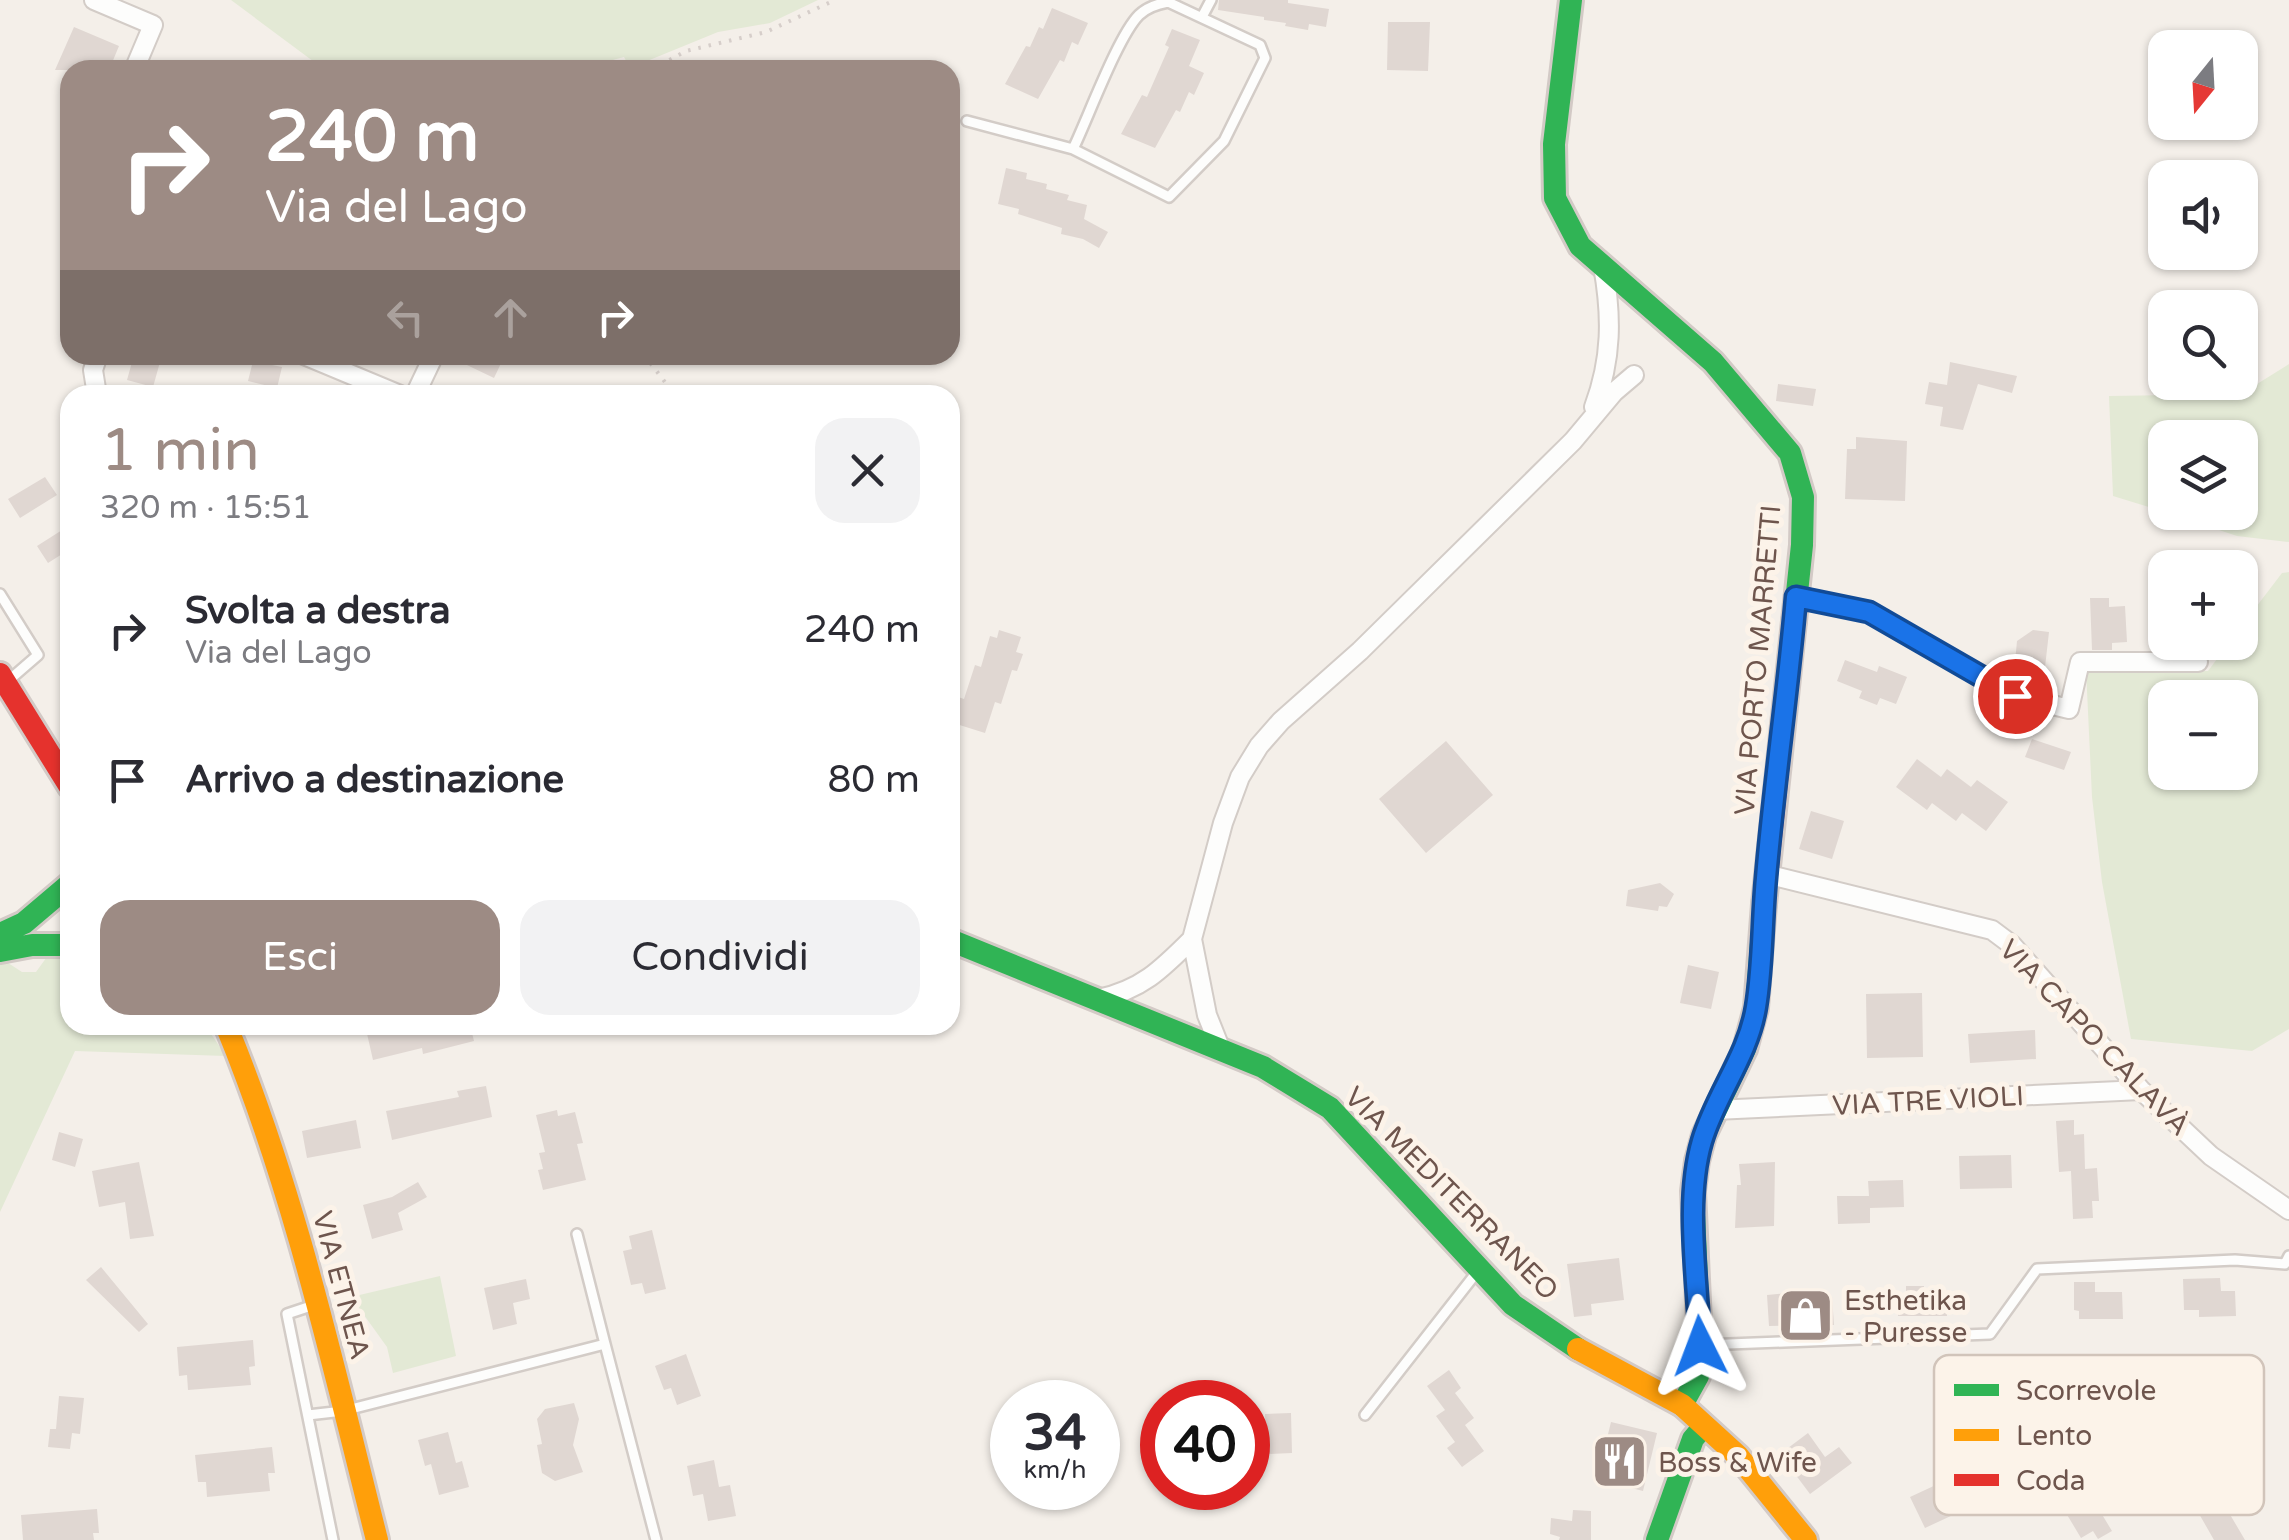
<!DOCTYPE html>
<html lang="it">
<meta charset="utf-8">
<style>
:root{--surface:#fff;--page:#f2f2f3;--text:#2b2b33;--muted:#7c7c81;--accent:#9d8b84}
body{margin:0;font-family:"Varela Round",sans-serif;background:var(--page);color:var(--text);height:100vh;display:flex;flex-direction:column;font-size:38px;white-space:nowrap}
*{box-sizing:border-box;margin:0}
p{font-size:32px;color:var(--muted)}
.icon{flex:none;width:55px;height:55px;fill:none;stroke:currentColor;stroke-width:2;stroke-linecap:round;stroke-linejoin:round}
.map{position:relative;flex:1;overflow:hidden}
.details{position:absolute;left:60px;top:385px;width:900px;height:650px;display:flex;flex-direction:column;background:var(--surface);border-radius:30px;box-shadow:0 2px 8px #0004}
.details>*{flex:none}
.top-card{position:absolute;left:60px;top:60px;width:900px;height:305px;border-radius:30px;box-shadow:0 2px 8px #0004;background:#9d8b84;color:#fff;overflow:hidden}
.needle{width:65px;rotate:198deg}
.controls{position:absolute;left:2148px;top:30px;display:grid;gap:20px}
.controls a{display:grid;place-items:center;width:110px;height:110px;border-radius:20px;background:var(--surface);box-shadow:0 2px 8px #0004;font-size:50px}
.speed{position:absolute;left:990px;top:1380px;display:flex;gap:20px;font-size:50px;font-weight:700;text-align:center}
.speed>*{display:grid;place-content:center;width:130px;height:130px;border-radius:50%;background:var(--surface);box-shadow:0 2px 8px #0004;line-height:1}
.speed small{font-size:25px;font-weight:400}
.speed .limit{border:15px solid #d22;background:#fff;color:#111}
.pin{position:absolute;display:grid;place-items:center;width:85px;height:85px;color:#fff;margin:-42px;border:5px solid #fff;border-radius:50%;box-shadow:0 2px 10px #0007}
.me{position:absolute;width:110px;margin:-55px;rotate:357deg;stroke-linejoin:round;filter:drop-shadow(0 0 8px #0008)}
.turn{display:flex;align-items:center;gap:35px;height:210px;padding:0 40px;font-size:45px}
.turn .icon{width:130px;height:130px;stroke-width:2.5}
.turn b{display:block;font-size:70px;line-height:85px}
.lanes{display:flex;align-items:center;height:95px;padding:0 40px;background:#0003;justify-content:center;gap:50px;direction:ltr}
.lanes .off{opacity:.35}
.round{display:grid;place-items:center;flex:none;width:105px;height:105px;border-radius:30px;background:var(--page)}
.summary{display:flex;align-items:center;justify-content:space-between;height:170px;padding:0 40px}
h1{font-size:60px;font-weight:600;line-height:75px;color:var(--accent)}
.primary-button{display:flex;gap:20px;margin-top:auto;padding:20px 40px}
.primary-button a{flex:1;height:115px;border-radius:30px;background:var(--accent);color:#fff;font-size:40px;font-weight:600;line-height:115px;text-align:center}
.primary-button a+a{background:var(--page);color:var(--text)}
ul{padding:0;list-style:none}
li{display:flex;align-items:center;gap:30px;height:150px;padding:0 40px}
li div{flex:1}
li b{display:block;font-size:38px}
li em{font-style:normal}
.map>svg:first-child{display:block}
.green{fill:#e3e9d5;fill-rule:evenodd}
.building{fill:#e0d7d2}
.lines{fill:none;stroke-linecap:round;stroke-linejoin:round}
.lane-casing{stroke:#d3ccc7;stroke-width:14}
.street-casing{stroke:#d3ccc7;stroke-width:22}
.fast-casing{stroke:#d3cac6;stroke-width:28}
.slow-casing{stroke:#d3cac6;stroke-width:28}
.jam-casing{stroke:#d3cac6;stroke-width:28}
.path{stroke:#d6ceca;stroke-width:4;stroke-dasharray:2.5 8;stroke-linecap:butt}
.lane{stroke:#fdfdfc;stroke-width:9}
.street{stroke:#fdfdfc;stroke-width:18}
.fast{stroke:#30b455;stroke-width:22}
.slow{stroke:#ff9f0a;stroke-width:22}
.jam{stroke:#e5322d;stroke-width:22}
.route-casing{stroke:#114b97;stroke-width:25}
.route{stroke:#1a73e8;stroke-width:18}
.labels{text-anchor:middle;stroke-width:10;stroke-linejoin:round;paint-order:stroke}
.street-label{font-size:28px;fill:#6e554d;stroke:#fcf3e9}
.poi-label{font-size:28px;fill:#6e554d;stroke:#fcf3e9;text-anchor:start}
.key{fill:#fcf3e9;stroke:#d1c4ba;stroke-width:2.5}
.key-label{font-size:28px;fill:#6e554d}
</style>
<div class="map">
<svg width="2289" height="1540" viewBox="0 0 2289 1540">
<rect width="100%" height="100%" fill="#f4efe9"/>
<!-- green -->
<path class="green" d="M231 0H818L770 23 718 32 630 68 624 57 609 61V70H325Z
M2289 364V542L2237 536 2165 512H2240V438H2165V512L2113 496 2109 396 2241 394Z
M2289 572V1029L2252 1051 2131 1039 2102 882 2092 797 2086 669 2208 671 2229 643 2240 642V628L2282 573ZM2165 698H2240V772H2165Z
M49 954H70V1025H205L226 1056 75 1051 0 1212V963L5 961 22 972H36Z
M440 1276 456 1356 393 1373 387 1347 351 1297Z"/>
<!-- building -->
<path class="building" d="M1219 0H1288V3L1329 9 1326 27 1309 24 1308 30 1285 26 1286 23 1264 20V17L1218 10Z
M1052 8 1088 23 1078 45 1072 42 1064 62 1060 60 1038 99 1005 84 1026 46 1030 47 1039 27 1043 29Z
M1388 22H1430L1428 71 1387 70Z
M74 27 119 46 109 70H55Z
M1172 29 1200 40 1189 66 1204 73 1194 95 1189 92 1180 112 1176 110 1155 148 1121 134 1142 95 1147 97 1169 47 1165 45Z
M1006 168 1027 173 1026 179 1047 184 1046 189 1069 195 1067 200 1087 205 1084 219 1108 232 1099 248 1083 239 1061 234 1062 228 1018 214 1019 209 998 204Z
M134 355H162L153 387 127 380Z
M446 355H505L494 378Z
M253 361 282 367 277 388 248 381Z
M1950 362 2017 376 2012 393 1978 384 1963 430 1940 426 1943 407 1925 404 1929 382 1947 385Z
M1778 384 1816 389 1813 406 1776 401Z
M1856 437 1907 441 1905 501 1845 499 1847 449H1856Z
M45 477 57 495 20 518 8 499Z
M70 525V549L48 563 37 546Z
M2090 598H2109V607L2125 606 2127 642 2112 643V650H2092Z
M999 630 1021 637 1016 652 1023 654 1017 671 1012 670 1001 704 995 702 985 733 950 722 958 697 964 699 975 665 981 667 990 636 997 638Z
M2033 630 2049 632 2044 676 2014 673 2017 641Z
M1845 660 1877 672 1879 666 1907 677 1896 704 1880 698 1877 705 1859 698 1862 691 1837 681Z
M2032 739 2071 752 2064 770 2025 757Z
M1446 741 1493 795 1426 853 1379 799Z
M1917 759 1941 777 1947 769 1971 787 1977 780 2008 802 1986 831 1962 813 1956 821 1932 803 1927 810 1896 787Z
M1811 811 1844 821 1832 859 1799 849Z
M1660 883 1674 894 1667 907 1659 906 1658 911 1626 906 1628 890Z
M1688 965 1719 972 1711 1009 1680 1003Z
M1922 993 1923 1057 1867 1058 1866 994Z
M365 1025H470L474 1041 423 1054 422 1048 373 1060Z
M2035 1030 2036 1059 1970 1063 1968 1034Z
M486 1086 492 1117 392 1140 386 1111 459 1097 457 1091Z
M557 1110 558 1116 575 1112 583 1143 577 1144 586 1180 543 1190 538 1170 543 1169 539 1153 545 1152 536 1115Z
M356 1120 361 1148 307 1158 302 1131Z
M2074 1120V1135L2084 1134 2085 1169 2097 1168 2099 1201H2092L2093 1218 2073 1219 2071 1171 2059 1172 2056 1121Z
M59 1132 83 1139 75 1167 52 1160Z
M2011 1155 2012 1188 1960 1189 1959 1156Z
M139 1162 154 1236 130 1239 125 1202 99 1207 92 1171Z
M1775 1162 1774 1226 1735 1228 1737 1185H1741L1739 1164Z
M1903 1180 1904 1207 1870 1208V1223L1838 1224 1837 1196H1869L1868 1181Z
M418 1182 427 1197 398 1213 403 1230 372 1239 363 1205 392 1197Z
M652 1230 666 1289 645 1294 642 1283 631 1285 623 1251 632 1249 629 1236Z
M1619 1258 1624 1300 1591 1304 1592 1315 1574 1317 1567 1264Z
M101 1267 148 1324 139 1332 86 1280Z
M2220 1278 2221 1291H2235L2236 1316 2199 1317V1310H2184L2183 1279Z
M526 1279 530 1299 513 1303 517 1324 493 1330 484 1288Z
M2074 1282H2095V1292H2122L2123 1319H2079V1311L2074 1310Z
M1906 1286H1924V1290H1946L1947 1316H1898V1293H1906Z
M1800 1292V1300L1832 1297 1834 1325 1769 1326 1767 1295Z
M253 1340 255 1366 249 1367 251 1385 188 1390 187 1375 179 1376 177 1347Z
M686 1354 701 1396 677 1405 671 1388 664 1390 655 1366Z
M1449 1370 1461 1388 1455 1393 1474 1418 1465 1425 1484 1451 1462 1467 1447 1448 1455 1442 1436 1416 1445 1410 1427 1386Z
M59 1396 84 1398 80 1434 72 1433 70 1449 48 1447 50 1429H56Z
M574 1403 579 1419 573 1445 583 1472 555 1481 542 1473 537 1445 542 1444 537 1419 545 1409Z
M1291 1413 1292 1453 1267 1454 1265 1414Z
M1611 1422 1657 1433 1643 1491 1597 1479Z
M448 1432 456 1463 462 1461 469 1487 439 1495 431 1464 425 1466 418 1440Z
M1808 1433 1825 1457 1839 1447 1852 1463 1810 1494 1780 1454Z
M272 1447 275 1473H268L270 1491 207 1497 206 1482H198L195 1455Z
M714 1460 719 1487 730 1485 736 1516 708 1521 703 1494 693 1496 687 1466Z
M1953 1477 1968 1508 1925 1528 1910 1497Z
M2083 1483 2112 1531 2098 1539 2093 1531 2081 1538 2063 1508 2076 1500 2071 1490Z
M2213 1503 2217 1511 2225 1506 2245 1540H2214L2198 1512Z
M97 1509 99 1533H93L94 1540H23L21 1515Z
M1573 1510 1591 1511V1540H1559L1560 1537 1550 1534 1551 1518 1572 1521Z"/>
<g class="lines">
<defs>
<path id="lane" d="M1202 17 1211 0
M967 121 1073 149 1169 197 1224 141 1265 58 1260 45 1168 2C1157 4 1147 7 1139 15 1118 36 1088 118 1073 149
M0 594 38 655 8 681
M577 1234 605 1344
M314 1305 287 1314 333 1540
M1703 1345 1990 1334 2037 1269 2235 1260 2285 1264 2289 1256
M308 1415 343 1411 605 1344 656 1540
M1365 1415 1477 1272"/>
<path id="street" d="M94 0 153 25 134 70
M304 355 400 395
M97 395 93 370 98 355
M415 395 434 355
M1594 407C1612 359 1612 316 1603 266
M1796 597 1869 612 2015 696 2069 709 2080 662H2198
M1766 874 1992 930 2012 945 2141 1090 2211 1156 2289 1210
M1098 999C1141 990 1161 970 1192 939
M1221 1050 1207 1015 1192 939 1223 823 1240 777 1259 746 1281 721 1360 651 1573 441 1614 392 1634 375
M1715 1110 2141 1090"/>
<path id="fast" d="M1571 0 1554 144 1555 198 1580 246 1713 362 1790 453 1803 497 1802 545 1794 621
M0 934 24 923 70 884
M950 940 1263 1067 1330 1108 1513 1305 1578 1349
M0 951 32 945H70
M1682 1405 1698 1376 1700 1345 1693 1191 1697 1161 1704 1135 1745 1049 1756 1008 1764 904
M1657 1540 1693 1439 1704 1426"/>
<path id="slow" d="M226 1025C295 1192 333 1366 377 1540
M1578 1349 1682 1405 1738 1456 1806 1540"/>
<path id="jam" d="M0 674 70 787
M1764 904 1794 621"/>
</defs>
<!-- lane casing -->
<use href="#lane" class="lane-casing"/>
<!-- street casing -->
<use href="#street" class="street-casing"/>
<!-- fast casing -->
<use href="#fast" class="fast-casing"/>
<!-- slow casing -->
<use href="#slow" class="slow-casing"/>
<!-- jam casing -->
<use href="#jam" class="jam-casing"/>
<!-- path -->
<path class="path" d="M651 70 686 51 766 32 835 0
M644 355 675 395"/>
<!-- lane -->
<use href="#lane" class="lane"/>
<!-- street -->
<use href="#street" class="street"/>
<!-- fast -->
<use href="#fast" class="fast"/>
<!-- slow -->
<use href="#slow" class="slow"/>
<!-- jam -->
<use href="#jam" class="jam"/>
</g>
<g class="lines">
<defs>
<path id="route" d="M1700 1346C1698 1281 1684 1202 1702 1141 1716 1094 1748 1056 1756 1007 1763 965 1762 920 1766 878 1774 784 1788 691 1796 597L1869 612 2015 696"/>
</defs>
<!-- route casing -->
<use href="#route" class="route-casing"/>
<!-- route -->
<use href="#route" class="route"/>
</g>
<!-- icons -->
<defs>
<symbol id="shop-square" viewBox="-11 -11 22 22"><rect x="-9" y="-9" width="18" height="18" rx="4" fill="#9d8b84" stroke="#fcf3e9"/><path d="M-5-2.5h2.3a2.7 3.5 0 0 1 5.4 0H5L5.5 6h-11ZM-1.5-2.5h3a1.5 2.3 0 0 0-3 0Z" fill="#fff"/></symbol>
<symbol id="restaurant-square" viewBox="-11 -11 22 22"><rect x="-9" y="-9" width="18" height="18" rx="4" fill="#9d8b84" stroke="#fcf3e9"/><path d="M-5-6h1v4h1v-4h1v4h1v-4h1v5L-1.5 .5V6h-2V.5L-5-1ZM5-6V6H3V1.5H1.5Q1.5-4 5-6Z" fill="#fff"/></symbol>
</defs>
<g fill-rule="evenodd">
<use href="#shop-square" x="1774" y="1284" width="63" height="63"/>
<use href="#restaurant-square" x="1588" y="1430" width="63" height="63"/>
</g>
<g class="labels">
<!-- street labels -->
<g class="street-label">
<text transform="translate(1757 660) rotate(-85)" y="10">VIA PORTO MARRETTI</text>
<text transform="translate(2095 1037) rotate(46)" y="10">VIA CAPO CALAVÀ</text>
<text transform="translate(1928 1100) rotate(-3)" y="10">VIA TRE VIOLI</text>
<text transform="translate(1452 1193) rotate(45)" y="10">VIA MEDITERRANEO</text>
<text transform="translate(342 1285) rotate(75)" y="10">VIA ETNEA</text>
</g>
<!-- poi labels -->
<g class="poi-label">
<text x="1844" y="1310">Esthetika<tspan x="1844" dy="32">- Puresse</tspan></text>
<text x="1658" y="1472">Boss &amp; Wife</text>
</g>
</g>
<!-- legend -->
<rect x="1934" y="1355" width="330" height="160" rx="15" class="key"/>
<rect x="1954" y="1384" width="45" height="12" fill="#30b455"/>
<rect x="1954" y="1429" width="45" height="12" fill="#ff9f0a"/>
<rect x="1954" y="1474" width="45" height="12" fill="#e5322d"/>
<g class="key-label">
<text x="2016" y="1400">Scorrevole</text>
<text x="2016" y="1445">Lento</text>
<text x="2016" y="1490">Coda</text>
</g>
</svg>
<div class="controls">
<a><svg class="needle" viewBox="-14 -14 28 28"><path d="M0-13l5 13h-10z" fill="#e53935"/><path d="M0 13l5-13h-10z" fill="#7c7c81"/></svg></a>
<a><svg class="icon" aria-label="sound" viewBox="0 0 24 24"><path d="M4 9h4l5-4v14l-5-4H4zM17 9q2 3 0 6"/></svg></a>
<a><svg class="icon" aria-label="search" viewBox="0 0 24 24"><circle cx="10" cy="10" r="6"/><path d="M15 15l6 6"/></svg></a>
<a><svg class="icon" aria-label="layers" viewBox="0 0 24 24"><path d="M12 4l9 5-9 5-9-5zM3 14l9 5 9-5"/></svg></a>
<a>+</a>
<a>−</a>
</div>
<div class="speed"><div>34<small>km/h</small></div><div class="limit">40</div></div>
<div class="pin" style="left:2015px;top:696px;background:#d93025"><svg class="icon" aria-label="arrive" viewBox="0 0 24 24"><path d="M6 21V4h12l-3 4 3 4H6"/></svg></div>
<svg class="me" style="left:1700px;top:1346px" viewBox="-20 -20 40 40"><path d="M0-17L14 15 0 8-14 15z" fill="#1a73e8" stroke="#fff" stroke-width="4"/></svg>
<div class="top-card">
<div class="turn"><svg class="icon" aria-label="right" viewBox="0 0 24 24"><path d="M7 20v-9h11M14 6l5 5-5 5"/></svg><div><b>240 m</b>Via del Lago</div></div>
<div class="lanes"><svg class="icon off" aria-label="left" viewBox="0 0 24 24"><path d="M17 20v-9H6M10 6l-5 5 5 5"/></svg><svg class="icon off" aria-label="ahead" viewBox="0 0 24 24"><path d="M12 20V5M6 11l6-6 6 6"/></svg><svg class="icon" aria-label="right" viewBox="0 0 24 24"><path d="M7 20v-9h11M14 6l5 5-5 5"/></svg></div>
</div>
<section class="details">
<div class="summary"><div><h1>1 min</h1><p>320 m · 15:51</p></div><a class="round"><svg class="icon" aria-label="close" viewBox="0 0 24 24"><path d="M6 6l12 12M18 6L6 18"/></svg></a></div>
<ul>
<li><svg class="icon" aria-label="right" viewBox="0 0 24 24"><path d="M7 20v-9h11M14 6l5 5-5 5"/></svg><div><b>Svolta a destra</b><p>Via del Lago</p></div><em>240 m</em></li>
<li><svg class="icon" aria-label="arrive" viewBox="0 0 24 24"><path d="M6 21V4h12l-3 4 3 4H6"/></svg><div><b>Arrivo a destinazione</b></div><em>80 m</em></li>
</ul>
<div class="primary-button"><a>Esci</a><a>Condividi</a></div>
</section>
</div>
